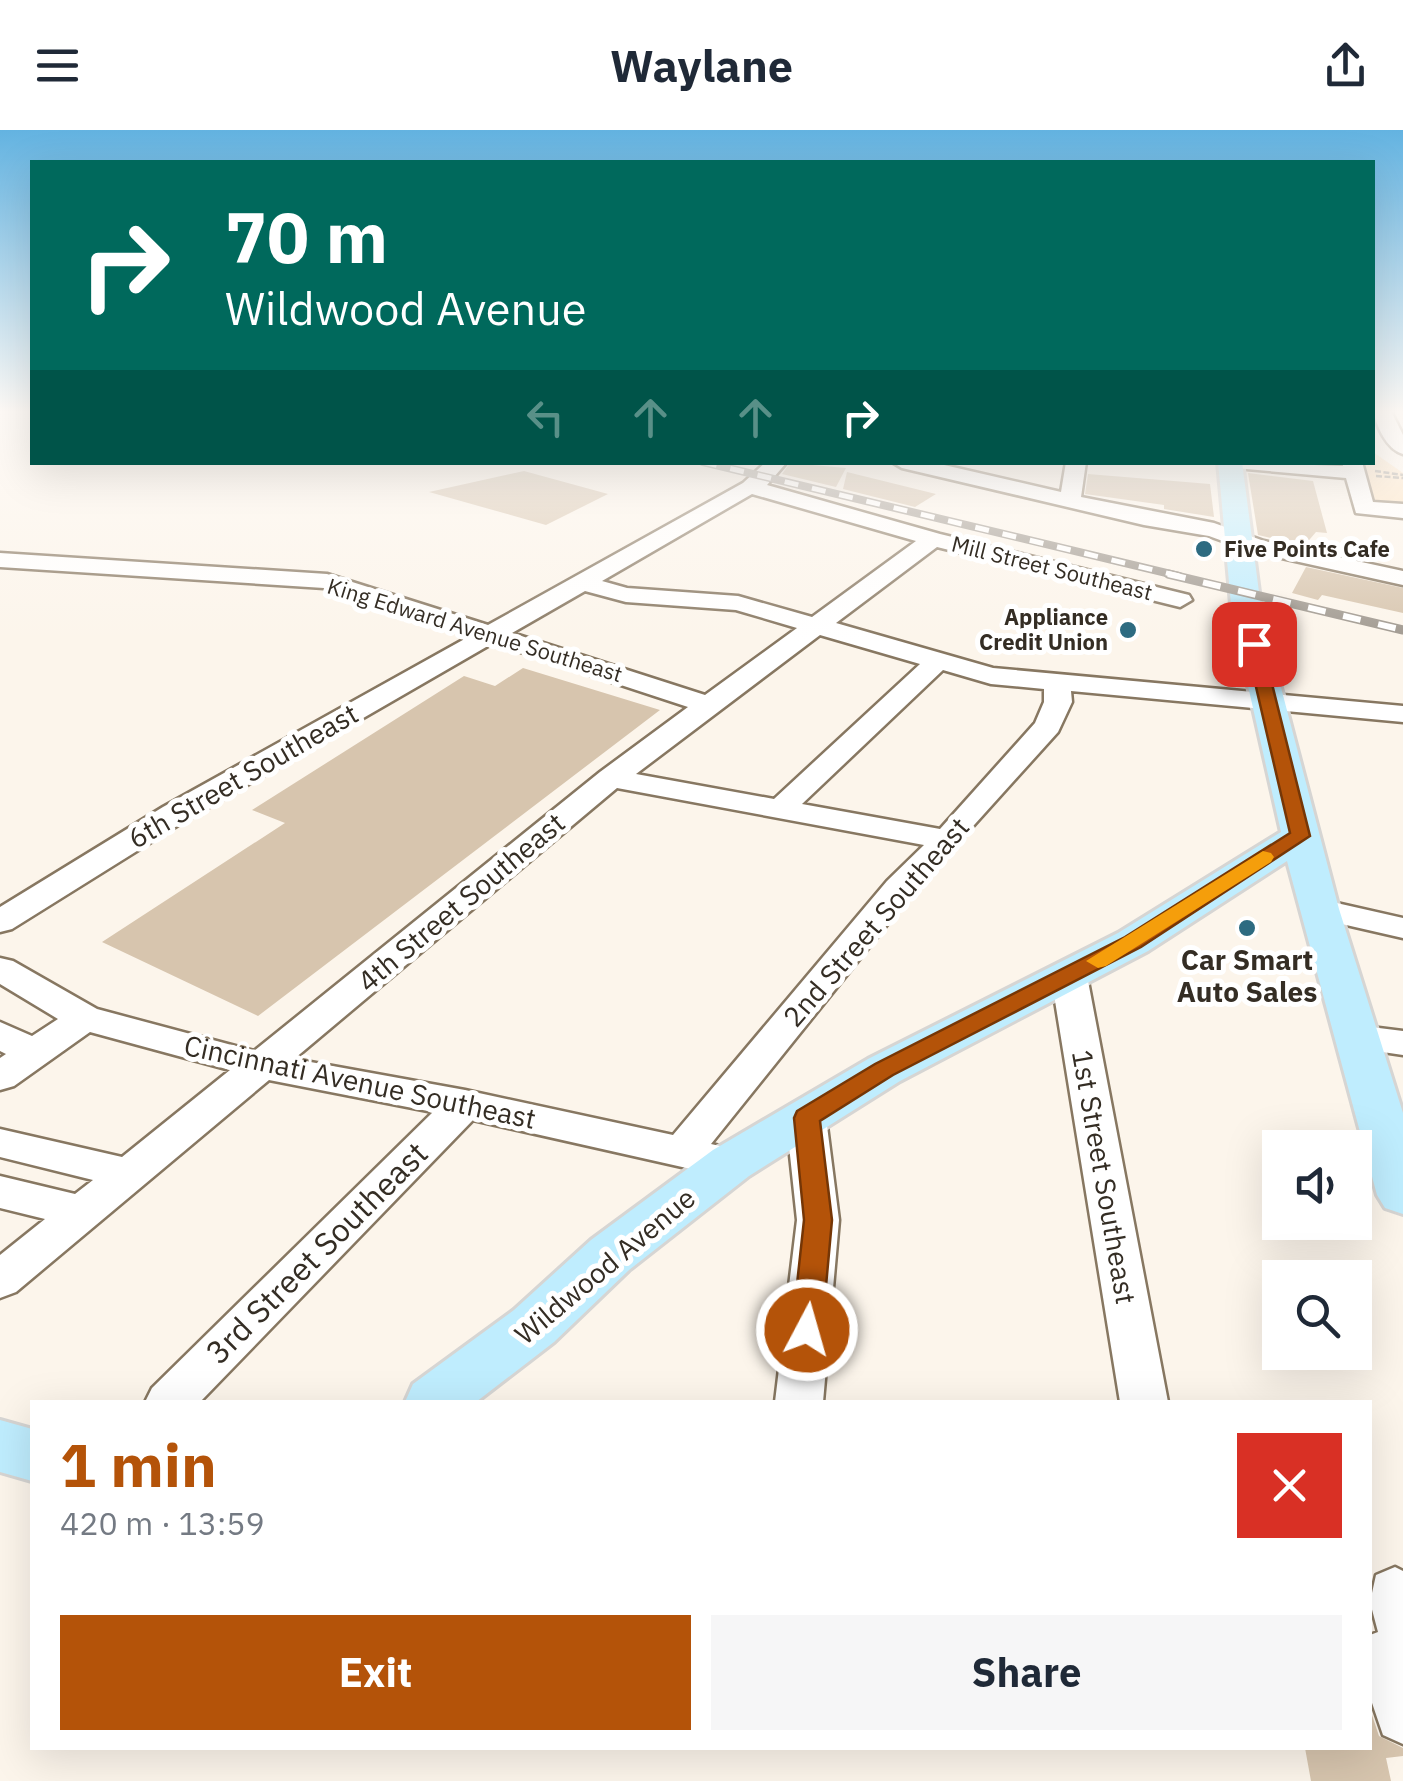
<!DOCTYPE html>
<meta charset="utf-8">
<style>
:root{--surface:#fff;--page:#f6f6f7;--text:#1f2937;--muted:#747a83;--accent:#b45309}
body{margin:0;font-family:"IBM Plex Sans",sans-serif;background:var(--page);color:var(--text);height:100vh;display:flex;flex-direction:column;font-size:38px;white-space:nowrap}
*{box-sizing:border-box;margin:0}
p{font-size:32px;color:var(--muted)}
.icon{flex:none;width:55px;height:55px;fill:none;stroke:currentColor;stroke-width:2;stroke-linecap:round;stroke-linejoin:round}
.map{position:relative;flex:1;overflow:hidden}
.details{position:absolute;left:30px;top:1270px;width:1342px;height:350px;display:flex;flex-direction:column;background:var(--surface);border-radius:0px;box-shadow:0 10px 40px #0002}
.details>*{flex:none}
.guide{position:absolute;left:30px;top:30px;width:1345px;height:305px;border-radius:0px;box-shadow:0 10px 40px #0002;background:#00695c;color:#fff;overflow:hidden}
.tools{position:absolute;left:1262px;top:1000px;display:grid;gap:20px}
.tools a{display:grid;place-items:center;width:110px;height:110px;border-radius:0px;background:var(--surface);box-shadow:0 10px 40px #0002;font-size:50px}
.pin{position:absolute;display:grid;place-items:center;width:85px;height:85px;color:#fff;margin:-42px;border-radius:20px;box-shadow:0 5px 15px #0006}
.me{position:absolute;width:110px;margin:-55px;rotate:6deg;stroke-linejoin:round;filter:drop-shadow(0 0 8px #0008)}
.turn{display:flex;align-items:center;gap:35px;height:210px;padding:0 30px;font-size:45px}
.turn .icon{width:130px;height:130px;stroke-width:2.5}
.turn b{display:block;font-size:70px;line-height:85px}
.lanes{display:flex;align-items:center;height:95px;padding:0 30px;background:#0003;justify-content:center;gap:50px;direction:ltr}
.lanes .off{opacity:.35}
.round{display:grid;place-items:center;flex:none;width:105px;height:105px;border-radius:0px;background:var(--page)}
.overview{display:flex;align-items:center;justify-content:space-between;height:170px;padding:0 30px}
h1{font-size:60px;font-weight:700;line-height:75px;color:var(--accent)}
.action{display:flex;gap:20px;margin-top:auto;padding:20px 30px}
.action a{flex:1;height:115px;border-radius:0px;background:var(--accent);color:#fff;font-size:40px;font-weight:700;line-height:115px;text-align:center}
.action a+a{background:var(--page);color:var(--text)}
header{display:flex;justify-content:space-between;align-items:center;height:130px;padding:0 30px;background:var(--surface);font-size:45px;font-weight:700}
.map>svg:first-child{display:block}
.green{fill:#fbdfba}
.building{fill:#d7c5ae}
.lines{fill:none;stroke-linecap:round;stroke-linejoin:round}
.minor-casing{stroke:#877761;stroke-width:5}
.major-casing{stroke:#d6d5d3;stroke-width:6}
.path{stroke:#90897f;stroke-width:2.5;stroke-dasharray:6 2.5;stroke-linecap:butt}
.minor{fill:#fff;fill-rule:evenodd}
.major{fill:#bfedfe;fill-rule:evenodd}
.rail-far1-casing{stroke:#a19a91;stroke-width:8}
.rail-casing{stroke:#a19a91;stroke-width:9}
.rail-far1{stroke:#fff;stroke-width:5;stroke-dasharray:14;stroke-linecap:butt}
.rail{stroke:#fff;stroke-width:6;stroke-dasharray:18;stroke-linecap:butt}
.route{fill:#b45309;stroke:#753606;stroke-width:2.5}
.slow{fill:#f59e0b}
.poi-dot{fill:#2d6b81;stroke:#fff;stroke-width:4}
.labels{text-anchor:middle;stroke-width:10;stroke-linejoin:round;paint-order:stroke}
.far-poi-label{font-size:22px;font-weight:bold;fill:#342d24;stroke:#fff;text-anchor:start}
.far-street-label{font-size:22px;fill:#342d24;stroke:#fff}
.street-label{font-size:28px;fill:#342d24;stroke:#fff}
.poi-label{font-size:28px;font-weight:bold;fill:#342d24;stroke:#fff}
.near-street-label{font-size:32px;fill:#342d24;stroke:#fff}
</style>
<header><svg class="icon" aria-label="menu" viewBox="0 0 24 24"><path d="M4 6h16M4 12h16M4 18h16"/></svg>Waylane<svg class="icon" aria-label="share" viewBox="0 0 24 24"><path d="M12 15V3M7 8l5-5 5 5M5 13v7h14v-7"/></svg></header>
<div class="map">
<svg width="1403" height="1651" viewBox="0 0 1403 1651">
<rect width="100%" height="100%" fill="#fcf5eb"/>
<!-- green -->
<path class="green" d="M1373 322 1403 343V376L1376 373 1365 338V333L1372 332Z"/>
<!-- building -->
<path class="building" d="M790 333 846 338 836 357 782 344Z
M524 341 608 364 546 395 429 362Z
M847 342 936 364 915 377 843 359Z
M1248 343 1313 351 1327 403 1316 402 1304 416 1258 405Z
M1088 344 1210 354 1214 387 1164 379V375L1085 364Z
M1306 437 1403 458V483L1322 465 1318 470 1292 463Z
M523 538 660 580 258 886 102 812 285 693 252 680 464 546 495 556Z
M1370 1579 1379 1606 1403 1618V1626L1386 1628 1391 1651H1311L1305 1618H1370Z"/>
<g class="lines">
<defs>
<path id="minor" d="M1373 281H1391L1403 305V324C1386 319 1377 296 1373 281Z
M766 332H787L767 355 940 404 1189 465 1192 470 1180 477 937 417 836 493 993 538 1403 576V592L1071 561 1072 572 1058 602 911 765 711 1014 746 1022 752 1033 746 1044 731 1048 473 990 200 1272H145L152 1258 433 982 269 950 16 1162 0 1168V1125L45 1089 0 1078V1046L75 1064 93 1050 0 1027V999L122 1027 230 940 90 902 14 956 0 960V928L6 924 0 921V892L32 906 58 889 0 854V828L13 831 97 879 254 921 600 642 688 577 493 513 185 691 12 799 0 802V777L163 677 470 506 324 458 0 437V423L327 444 488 495 743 353ZM752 364 916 411 812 487 738 466 627 458 602 451ZM585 461 626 472 736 480 797 498 705 565 512 503ZM820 505 920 534 774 669 636 644ZM943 540 991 554 1044 559V572L1035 593 940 699 802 674ZM617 658 924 715 887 751 673 1005 465 960 294 929Z
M892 332H931L1061 362 1066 332H1086L1081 367 1214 393 1264 411 1403 441V455L1250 421 1209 406 1144 395 902 338Z
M1225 332 1343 336 1342 332H1362L1373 372 1403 374V388L1356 383 1346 348 1235 338Z
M1319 769 1403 788V808L1307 786 1302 779 1307 772Z
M1091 824 1103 827 1109 835 1103 843 1088 851 1168 1272H1120L1051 846 1056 838Z
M1355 895 1403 901V925L1342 916 1336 907 1342 898Z
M806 974 820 978 826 988 839 1090 823 1272H775L797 1090 786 988 792 978Z
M1395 1437 1403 1441V1614L1383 1605 1370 1567V1505L1378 1502 1370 1472 1376 1445Z"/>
<path id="major" d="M1218 332H1242L1262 485 1339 779 1403 983V1084L1385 1078 1377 1065 1287 731 1148 821 900 951 749 1046 629 1140 554 1212 476 1272H405L413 1254 514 1180 591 1110 713 1020 868 929 1118 803 1281 702 1232 485Z
M0 1290 32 1299V1351L0 1342Z"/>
</defs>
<!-- minor casing -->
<use href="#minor" class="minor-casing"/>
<!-- major casing -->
<use href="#major" class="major-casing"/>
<!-- path -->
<path class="path" d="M1375 341 1403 345
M1376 346 1403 348"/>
<!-- minor -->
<use href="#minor" class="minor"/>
<!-- major -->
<use href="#major" class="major"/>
<defs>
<path id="rail-far1" d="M703 332 1179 446"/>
<path id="rail" d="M1168 444 1403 500"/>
</defs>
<!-- rail-far1 casing -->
<use href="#rail-far1" class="rail-far1-casing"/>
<!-- rail casing -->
<use href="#rail" class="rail-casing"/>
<!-- rail-far1 -->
<use href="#rail-far1" class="rail-far1"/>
<!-- rail -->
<use href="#rail" class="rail"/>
</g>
<!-- sky -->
<linearGradient id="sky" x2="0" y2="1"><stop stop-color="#63b3e1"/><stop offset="0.55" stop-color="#fefaf6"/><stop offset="1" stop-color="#fefaf6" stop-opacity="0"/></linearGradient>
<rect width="1403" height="512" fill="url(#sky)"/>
<!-- route -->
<path class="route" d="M1254 509 1262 514 1310 706 1141 817 893 945 820 991 832 1090 822 1200 817 1208 807 1212 796 1208 792 1200 804 1090 794 988 797 981 875 934 1125 807 1290 703 1246 514Z"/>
<!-- slow -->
<path class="slow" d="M1263 721 1271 723 1274 727 1271 732 1106 836 1098 838 1086 831Z"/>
<!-- markers -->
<g class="poi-dot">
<circle cx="1204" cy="419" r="10"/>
<circle cx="1128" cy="500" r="10"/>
<circle cx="1247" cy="798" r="10"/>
</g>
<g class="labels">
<!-- far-poi labels -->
<g class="far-poi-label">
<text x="1224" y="427">Five Points Cafe</text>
<text x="1108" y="495" text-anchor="end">Appliance<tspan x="1108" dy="25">Credit Union</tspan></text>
</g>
<!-- far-street labels -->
<g class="far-street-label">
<text transform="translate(1052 438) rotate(14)" y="8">Mill Street Southeast</text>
<text transform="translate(475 500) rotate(17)" y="8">King Edward Avenue Southeast</text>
</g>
<!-- street labels -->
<g class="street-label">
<text transform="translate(243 646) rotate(-30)" y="10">6th Street Southeast</text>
<text transform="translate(461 772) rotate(-40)" y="10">4th Street Southeast</text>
<text transform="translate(876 792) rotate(-49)" y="10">2nd Street Southeast</text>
<text transform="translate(360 952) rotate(12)" y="10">Cincinnati Avenue Southeast</text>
<text transform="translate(1104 1047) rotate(80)" y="10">1st Street Southeast</text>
<text transform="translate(605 1136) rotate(-40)" y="10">Wildwood Avenue</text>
</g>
<!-- poi labels -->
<g class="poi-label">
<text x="1247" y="840">Car Smart<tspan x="1247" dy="32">Auto Sales</tspan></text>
</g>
<!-- near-street labels -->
<g class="near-street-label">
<text transform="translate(317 1123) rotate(-45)" y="11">3rd Street Southeast</text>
</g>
</g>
</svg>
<div class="tools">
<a><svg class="icon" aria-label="sound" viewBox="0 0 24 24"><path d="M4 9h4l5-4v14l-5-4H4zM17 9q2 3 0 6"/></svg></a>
<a><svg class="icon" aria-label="search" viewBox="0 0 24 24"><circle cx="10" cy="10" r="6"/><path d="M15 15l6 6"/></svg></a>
</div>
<div class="pin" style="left:1254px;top:514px;background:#d93025"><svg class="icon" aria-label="arrive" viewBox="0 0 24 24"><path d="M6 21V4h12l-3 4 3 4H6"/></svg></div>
<svg class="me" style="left:807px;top:1200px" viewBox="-20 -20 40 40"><circle r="17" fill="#b45309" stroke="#fff" stroke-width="3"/><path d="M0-11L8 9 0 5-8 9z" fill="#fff"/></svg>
<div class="guide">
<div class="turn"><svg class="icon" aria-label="right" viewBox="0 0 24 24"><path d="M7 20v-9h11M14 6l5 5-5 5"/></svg><div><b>70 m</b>Wildwood Avenue</div></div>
<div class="lanes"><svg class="icon off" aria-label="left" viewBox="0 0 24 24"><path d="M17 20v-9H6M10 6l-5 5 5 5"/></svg><svg class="icon off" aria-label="ahead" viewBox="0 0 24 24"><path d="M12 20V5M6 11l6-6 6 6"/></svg><svg class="icon off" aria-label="ahead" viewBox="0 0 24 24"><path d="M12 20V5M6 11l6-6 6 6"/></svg><svg class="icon" aria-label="right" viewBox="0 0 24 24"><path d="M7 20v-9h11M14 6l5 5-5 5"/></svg></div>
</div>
<section class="details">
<div class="overview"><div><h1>1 min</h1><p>420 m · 13:59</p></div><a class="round" style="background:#d93025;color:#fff"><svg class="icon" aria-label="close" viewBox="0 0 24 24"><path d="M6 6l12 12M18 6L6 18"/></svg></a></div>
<div class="action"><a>Exit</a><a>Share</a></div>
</section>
</div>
